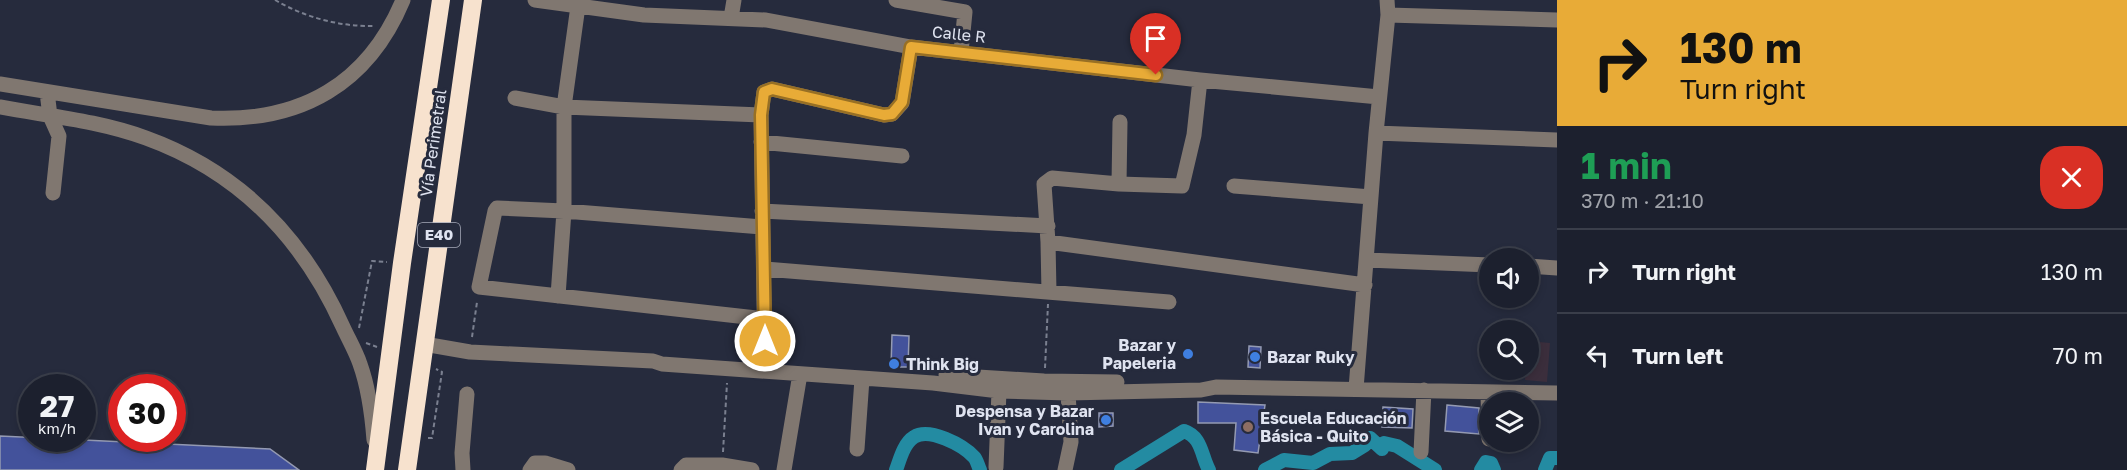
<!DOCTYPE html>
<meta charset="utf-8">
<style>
:root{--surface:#1c202e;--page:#292d3a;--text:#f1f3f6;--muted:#a0a3aa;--line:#3a3e4a}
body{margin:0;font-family:"Golos Text",sans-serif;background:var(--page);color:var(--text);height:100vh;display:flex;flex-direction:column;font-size:22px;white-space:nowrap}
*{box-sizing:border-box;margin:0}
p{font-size:20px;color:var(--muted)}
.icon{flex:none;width:33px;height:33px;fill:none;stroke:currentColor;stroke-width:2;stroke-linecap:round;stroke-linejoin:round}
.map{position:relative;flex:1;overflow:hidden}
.details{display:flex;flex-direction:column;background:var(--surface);width:570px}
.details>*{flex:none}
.hud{background:#e8ab37;color:#111;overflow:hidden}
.controls{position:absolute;left:1479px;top:248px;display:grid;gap:12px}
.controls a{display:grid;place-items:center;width:60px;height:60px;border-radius:50%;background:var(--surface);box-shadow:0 3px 9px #0003,0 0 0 2px var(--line);font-size:30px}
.speed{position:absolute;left:18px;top:374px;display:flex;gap:12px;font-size:30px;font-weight:700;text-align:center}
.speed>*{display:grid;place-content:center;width:78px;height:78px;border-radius:50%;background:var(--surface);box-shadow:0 3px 9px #0003,0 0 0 2px var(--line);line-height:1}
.speed small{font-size:15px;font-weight:400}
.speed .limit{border:9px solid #d22;background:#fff;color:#111}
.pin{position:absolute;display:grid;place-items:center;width:51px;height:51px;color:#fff;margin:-62px -26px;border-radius:50% 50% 50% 0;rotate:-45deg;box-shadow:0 0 6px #0007}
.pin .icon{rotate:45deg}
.me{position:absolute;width:66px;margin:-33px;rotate:0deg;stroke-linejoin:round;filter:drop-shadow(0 0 4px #0008)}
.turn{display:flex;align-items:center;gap:21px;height:126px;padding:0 24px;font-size:27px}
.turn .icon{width:78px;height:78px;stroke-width:2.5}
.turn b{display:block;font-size:42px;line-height:51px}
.round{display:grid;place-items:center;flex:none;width:63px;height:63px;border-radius:24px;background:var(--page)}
.overview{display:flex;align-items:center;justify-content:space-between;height:102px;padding:0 24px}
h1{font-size:36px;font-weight:700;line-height:45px;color:#1e9e55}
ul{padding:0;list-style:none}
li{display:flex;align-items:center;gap:18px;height:84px;padding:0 24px;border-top:2px solid var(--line)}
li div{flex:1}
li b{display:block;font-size:22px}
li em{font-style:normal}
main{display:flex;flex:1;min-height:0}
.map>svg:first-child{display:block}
.education{fill:#3b2e3c}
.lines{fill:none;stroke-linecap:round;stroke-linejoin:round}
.canal{stroke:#238ba2;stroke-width:14}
.building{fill:#43529b;stroke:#949ab2;stroke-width:1.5}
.path{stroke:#7b8090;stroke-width:2;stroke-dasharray:4.5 3;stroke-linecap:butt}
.minor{stroke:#807770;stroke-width:15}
.highway{stroke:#f7e2ce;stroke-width:18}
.route-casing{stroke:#976f24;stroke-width:15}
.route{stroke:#e8ab37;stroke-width:10}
.shop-dot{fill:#3f7fe0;stroke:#262b3d;stroke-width:2}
.education-dot{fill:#8d6e63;stroke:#262b3d;stroke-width:2}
.labels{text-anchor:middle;stroke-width:6;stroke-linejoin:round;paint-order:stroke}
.shield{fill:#262b3d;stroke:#a8acba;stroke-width:1.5}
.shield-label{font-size:15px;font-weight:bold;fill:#dfe3f0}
.street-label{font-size:16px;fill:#dfe3f0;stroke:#262b3d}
.poi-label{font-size:16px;font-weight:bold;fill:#dfe3f0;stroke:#262b3d;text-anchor:start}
</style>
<main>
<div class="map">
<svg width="1557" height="470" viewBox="0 0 1557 470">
<rect width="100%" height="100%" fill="#262b3d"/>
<!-- education -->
<path class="education" d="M1529 341 1550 343 1547 382 1525 380 1526 369H1528Z"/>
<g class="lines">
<!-- canal -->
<path class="canal" d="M896 470C900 459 904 443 914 437 929 427 963 445 974 457 977 460 978 466 980 470
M1121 470 1184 431C1202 437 1201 455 1209 470
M1265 470 1284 460 1313 463 1330 454 1352 453 1365 445 1370 438 1382 449 1384 443 1397 446 1435 470
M1481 470 1486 462 1491 463 1494 470
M1545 470 1550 458H1557"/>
</g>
<!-- building -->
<path class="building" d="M892 335 909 336 908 367H891Z
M1249 346 1261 347 1260 368 1248 367Z
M1198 402 1265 405 1258 453 1234 450 1236 423H1198Z
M1447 405 1479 408V434L1445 431Z
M1383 407 1413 409 1412 428 1382 427Z
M1099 413H1113V426L1099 427Z
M0 436 270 449 299 470H0Z"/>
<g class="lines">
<!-- path -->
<path class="path" d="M275 0C304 17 340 27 375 26
M359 328 372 261 387 262
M472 337 477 302
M366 343 377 347
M1045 368 1048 304
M428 438H432L442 372 436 369
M723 452 727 383"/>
<!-- minor -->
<path class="minor" d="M535 0 644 15 766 20 911 47 1200 80 1379 97
M896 0 965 12 961 52
M1388 15 1557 20
M731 18 734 0
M1200 80 1194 135 1182 186 1119 184 1052 178 1044 184 1048 242 1365 285
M0 84 211 118C301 122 368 84 403 0
M47 92 50 116 59 136 53 193
M515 98 564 107 761 115
M0 107C49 116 100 121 146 138 240 172 303 238 343 327 349 340 356 352 360 364 369 389 372 414 374 440
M1376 133 1557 140
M761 142 902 156
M1119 184 1120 122
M1234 186 1371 197
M762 211 1048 226
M762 227 564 211 497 208 495 211 479 287 765 319
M1048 242 1049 292
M1367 260 1490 265
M1528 266 1557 268
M765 269 1169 302
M558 296 564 211V107L578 6
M424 344 470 352 653 361 662 364 933 383 999 391 1068 393 1201 390 1216 387 1557 393
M765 364 761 115 764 92 772 89 884 115 892 114 902 103 911 47
M946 375 1044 381 1117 382
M1356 389 1376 133 1388 15 1387 0
M1488 392 1489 439
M857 449 862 379
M1421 452 1424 390
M996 467 999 391
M463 470 462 453 467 394
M530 470 535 463H545L568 470
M681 470 686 465H722L752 470
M784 470 800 374
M1065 470 1071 442 1068 393"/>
<!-- highway -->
<path class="highway" d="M375 470 402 263 441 0
M407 470 473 0"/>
</g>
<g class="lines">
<defs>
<path id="route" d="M765 341 761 115 764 92 772 89 884 115 892 114 902 102 911 47 1156 75"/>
</defs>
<!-- route casing -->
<use href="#route" class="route-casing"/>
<!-- route -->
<use href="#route" class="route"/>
</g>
<!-- markers -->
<g class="shop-dot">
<circle cx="1188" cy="354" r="6"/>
<circle cx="1255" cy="357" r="6"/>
<circle cx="894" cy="364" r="6"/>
<circle cx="1106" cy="420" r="6"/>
</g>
<circle class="education-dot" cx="1248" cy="427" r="6"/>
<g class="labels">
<!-- shield labels -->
<rect class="shield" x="418" y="223" width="42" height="24" rx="4.5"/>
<g class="shield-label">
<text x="439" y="240">E40</text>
</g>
<!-- street labels -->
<g class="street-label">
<text transform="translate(959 34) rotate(6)" y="6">Calle R</text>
<text transform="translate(433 143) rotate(-82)" y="6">Vía Perimetral</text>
</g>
<!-- poi labels -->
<g class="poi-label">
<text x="1176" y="351" text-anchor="end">Bazar y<tspan x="1176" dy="18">Papeleria</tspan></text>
<text x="1267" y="363">Bazar Ruky</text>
<text x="906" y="370">Think Big</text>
<text x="1094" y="417" text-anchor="end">Despensa y Bazar<tspan x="1094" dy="18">Ivan y Carolina</tspan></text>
<text x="1260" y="424">Escuela Educación<tspan x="1260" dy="18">Básica - Quito</tspan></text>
</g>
</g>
</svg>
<div class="controls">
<a><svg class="icon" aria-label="sound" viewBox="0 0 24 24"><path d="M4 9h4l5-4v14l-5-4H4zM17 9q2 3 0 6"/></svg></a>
<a><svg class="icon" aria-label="search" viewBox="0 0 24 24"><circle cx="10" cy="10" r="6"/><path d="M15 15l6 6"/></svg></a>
<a><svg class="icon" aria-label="layers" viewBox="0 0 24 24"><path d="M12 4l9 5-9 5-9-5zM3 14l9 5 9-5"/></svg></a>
</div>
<div class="speed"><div>27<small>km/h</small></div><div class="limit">30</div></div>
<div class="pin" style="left:1156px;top:75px;background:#d93025"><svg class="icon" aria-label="arrive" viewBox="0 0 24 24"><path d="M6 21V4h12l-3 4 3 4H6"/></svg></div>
<svg class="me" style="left:765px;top:341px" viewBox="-20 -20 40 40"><circle r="17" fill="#e8ab37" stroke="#fff" stroke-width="3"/><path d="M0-11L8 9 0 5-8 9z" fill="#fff"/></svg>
</div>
<section class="details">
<div class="hud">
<div class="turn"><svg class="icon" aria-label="right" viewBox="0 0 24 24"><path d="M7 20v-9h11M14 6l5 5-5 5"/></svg><div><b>130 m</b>Turn right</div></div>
</div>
<div class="overview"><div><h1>1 min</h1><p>370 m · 21:10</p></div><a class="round" style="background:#d93025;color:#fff"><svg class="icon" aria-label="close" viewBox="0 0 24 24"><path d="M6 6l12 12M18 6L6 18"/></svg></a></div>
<ul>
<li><svg class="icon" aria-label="right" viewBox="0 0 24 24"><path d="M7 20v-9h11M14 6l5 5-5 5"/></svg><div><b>Turn right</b></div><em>130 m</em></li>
<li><svg class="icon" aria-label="left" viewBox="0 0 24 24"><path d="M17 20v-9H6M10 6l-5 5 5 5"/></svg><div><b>Turn left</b></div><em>70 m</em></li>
</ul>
</section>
</main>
